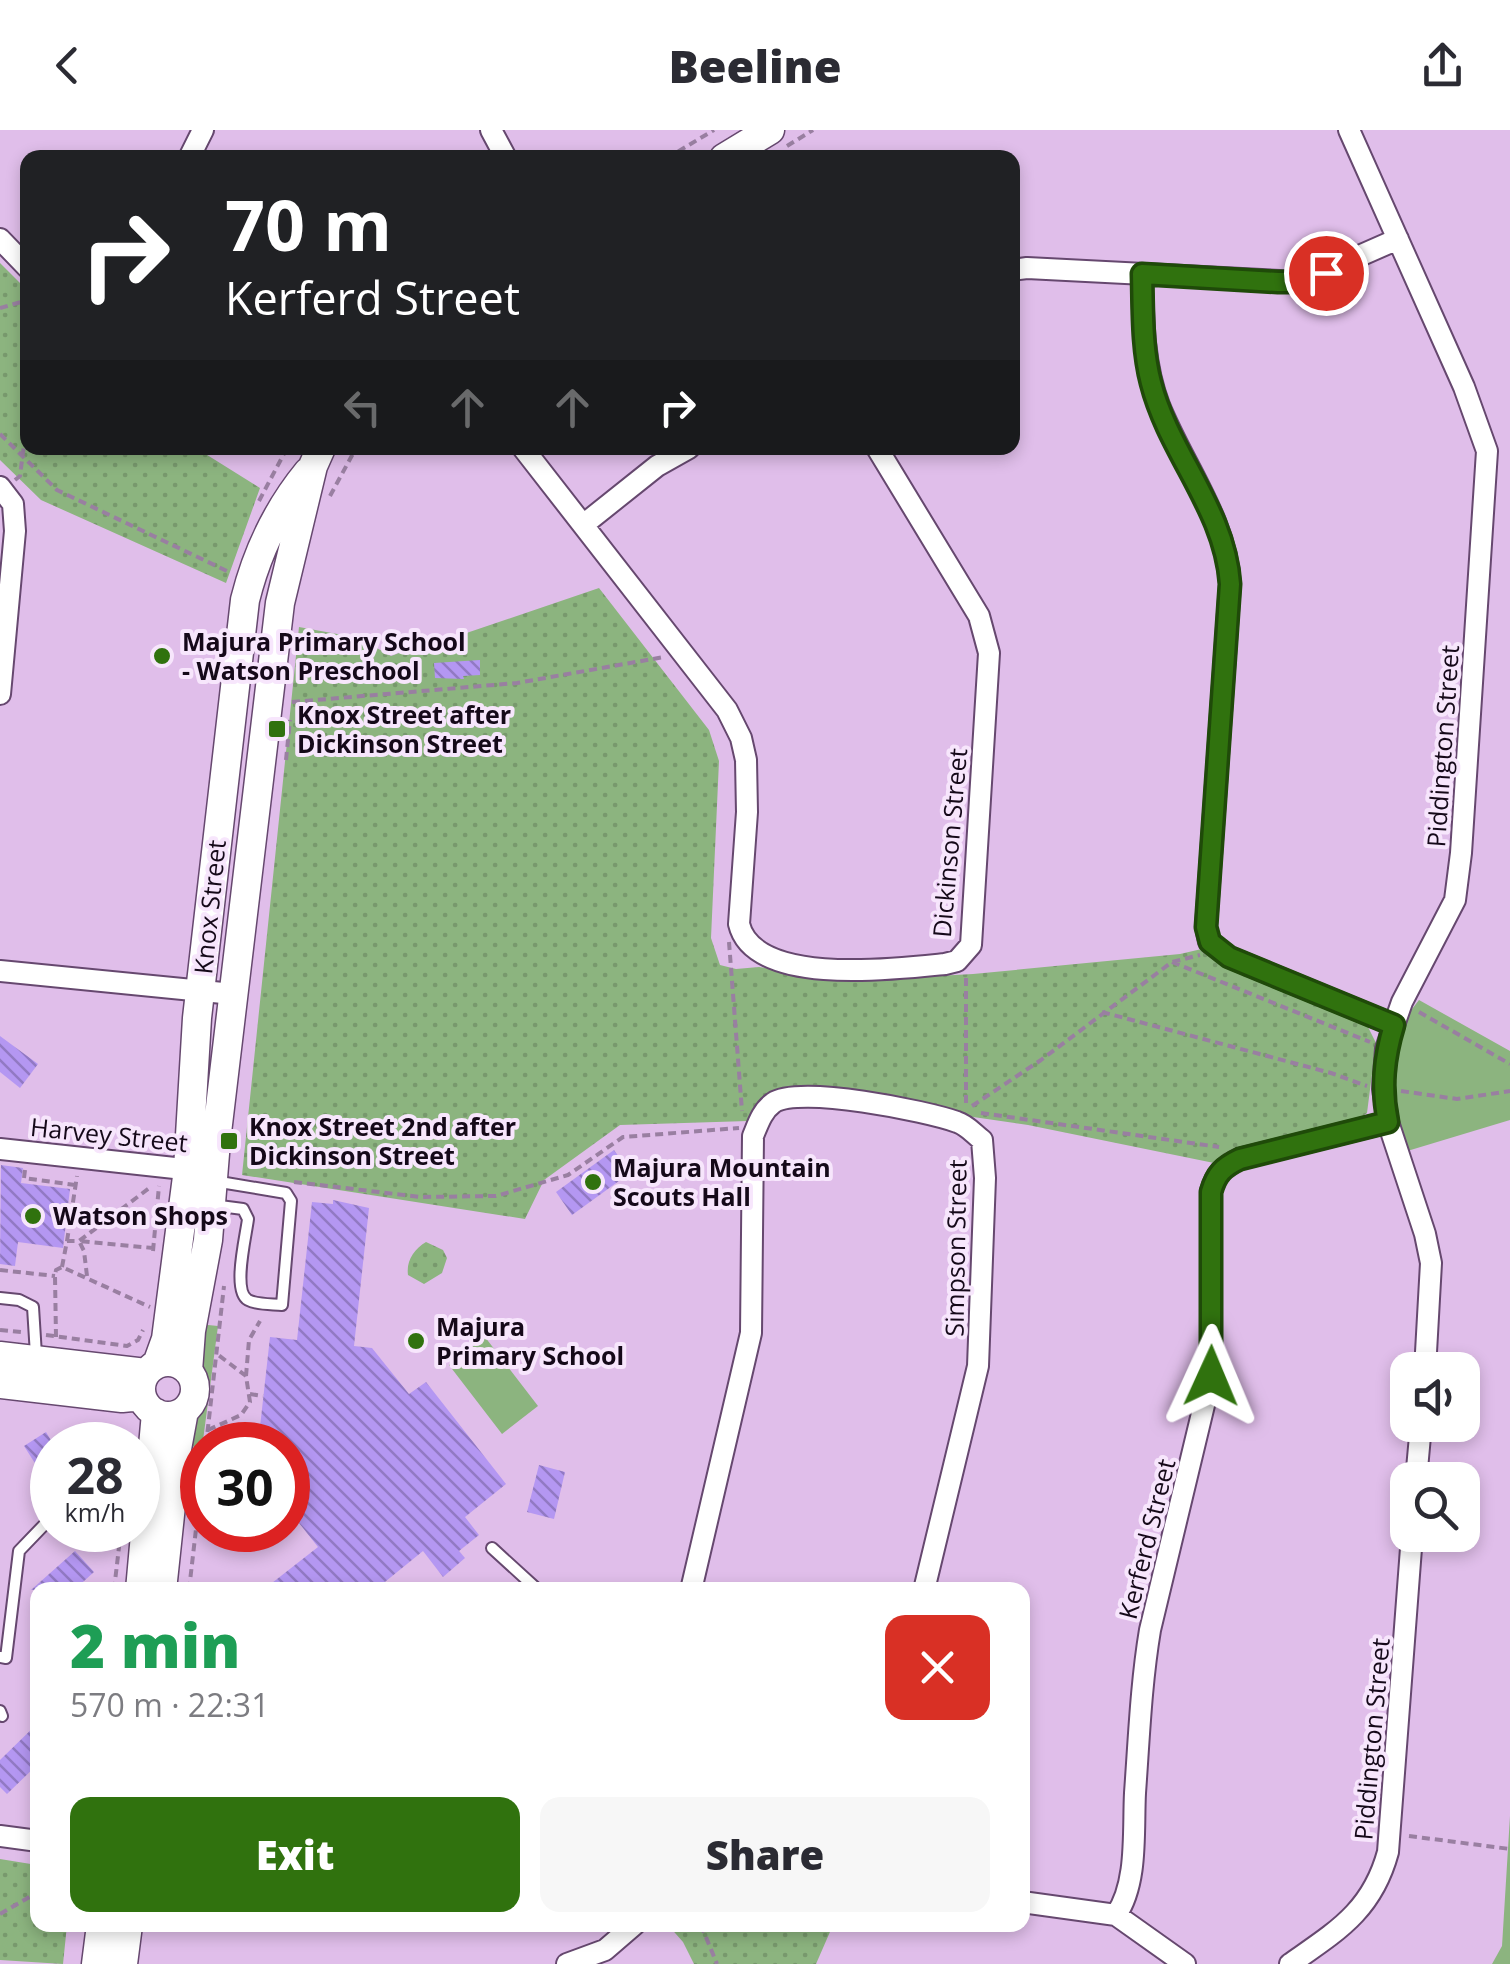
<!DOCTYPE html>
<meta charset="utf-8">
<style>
:root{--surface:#fff;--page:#f7f7f7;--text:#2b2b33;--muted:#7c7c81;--accent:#30720e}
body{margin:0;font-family:"Open Sans",sans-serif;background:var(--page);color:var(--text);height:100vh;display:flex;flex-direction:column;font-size:38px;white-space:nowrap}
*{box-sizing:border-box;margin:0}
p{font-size:32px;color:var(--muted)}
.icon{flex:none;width:55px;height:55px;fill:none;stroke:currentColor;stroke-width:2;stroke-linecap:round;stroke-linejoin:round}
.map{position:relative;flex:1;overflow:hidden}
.side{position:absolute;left:30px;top:1452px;width:1000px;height:350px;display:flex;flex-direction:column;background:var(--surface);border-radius:20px;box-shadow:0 5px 15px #0003}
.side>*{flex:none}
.banner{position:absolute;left:20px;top:20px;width:1000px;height:305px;border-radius:20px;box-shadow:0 5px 15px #0003;background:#202124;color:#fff;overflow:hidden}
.tools{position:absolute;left:1390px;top:1222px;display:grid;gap:20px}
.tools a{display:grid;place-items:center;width:90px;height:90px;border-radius:20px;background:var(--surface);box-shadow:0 5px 15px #0003;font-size:50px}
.speed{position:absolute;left:30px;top:1292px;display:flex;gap:20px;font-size:50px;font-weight:700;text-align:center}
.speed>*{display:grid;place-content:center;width:130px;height:130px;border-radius:50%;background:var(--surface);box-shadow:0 5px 15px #0003;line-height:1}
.speed small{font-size:25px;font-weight:400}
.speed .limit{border:15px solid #d22;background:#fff;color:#111}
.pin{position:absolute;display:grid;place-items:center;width:85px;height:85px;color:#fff;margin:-42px;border:5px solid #fff;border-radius:50%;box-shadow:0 2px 10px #0007}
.me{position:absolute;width:110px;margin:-55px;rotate:1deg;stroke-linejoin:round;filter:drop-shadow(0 0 8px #0008)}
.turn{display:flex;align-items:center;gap:35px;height:210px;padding:0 40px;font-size:45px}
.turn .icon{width:130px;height:130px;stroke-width:2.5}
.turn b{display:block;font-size:70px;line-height:85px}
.lanes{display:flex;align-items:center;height:95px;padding:0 40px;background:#0003;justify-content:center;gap:50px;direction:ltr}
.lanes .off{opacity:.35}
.round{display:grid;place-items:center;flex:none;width:105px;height:105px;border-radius:20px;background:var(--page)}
.summary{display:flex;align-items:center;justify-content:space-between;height:170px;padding:0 40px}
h1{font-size:60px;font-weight:800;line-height:75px;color:#1e9e55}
.action{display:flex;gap:20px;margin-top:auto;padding:20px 40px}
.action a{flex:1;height:115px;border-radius:20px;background:var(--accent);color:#fff;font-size:40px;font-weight:800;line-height:115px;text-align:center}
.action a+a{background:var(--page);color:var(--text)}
header{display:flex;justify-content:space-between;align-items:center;height:130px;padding:0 40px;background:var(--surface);font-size:45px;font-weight:800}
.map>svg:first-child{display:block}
.green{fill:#8cb47f}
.park{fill:url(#park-dots)}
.building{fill:url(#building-back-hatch)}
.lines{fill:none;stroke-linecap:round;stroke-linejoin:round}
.lane-casing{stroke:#66486f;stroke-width:14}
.street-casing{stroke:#66486f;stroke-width:24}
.secondary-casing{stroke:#66486f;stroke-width:31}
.path{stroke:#997fa1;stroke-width:4;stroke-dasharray:8 5;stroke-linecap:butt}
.lane{stroke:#fff;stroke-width:10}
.street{stroke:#fff;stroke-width:20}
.secondary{stroke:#fff;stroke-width:28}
.route-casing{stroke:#1f4a09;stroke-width:25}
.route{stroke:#30720e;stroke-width:18}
.poi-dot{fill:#30720e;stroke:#f7e6fc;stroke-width:4}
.labels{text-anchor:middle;stroke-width:8;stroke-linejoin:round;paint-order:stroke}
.poi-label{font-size:25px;font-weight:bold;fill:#150919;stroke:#f7e6fc;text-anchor:start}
.street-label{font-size:25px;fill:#150919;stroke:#f7e6fc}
</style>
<header><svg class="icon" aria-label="back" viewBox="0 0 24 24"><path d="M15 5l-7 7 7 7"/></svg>Beeline<svg class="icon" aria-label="share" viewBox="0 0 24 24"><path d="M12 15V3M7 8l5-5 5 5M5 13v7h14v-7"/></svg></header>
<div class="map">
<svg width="1510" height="1834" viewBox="0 0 1510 1834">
<defs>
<pattern id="park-dots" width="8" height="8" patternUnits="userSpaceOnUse" patternTransform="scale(2.5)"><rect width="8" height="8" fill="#8cb47f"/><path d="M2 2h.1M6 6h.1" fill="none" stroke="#78996d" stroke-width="1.8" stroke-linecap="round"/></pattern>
<pattern id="building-back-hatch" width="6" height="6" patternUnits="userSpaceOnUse" patternTransform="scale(2.5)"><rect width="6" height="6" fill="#b497f2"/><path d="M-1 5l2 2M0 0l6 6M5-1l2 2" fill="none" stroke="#9179c3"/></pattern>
</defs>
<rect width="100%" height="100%" fill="#e0beea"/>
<!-- green -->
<path class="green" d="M1419 870 1510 921V990L1404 1022 1390 972 1402 892Z
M198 1194 218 1196 202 1318 190 1316 195 1289 206 1269 208 1257 198 1226Z
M485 1207 538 1276 502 1304 449 1235Z
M1510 1686V1834H1492L1502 1816Z"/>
<!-- park -->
<path class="park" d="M0 133 27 160 28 318H196L260 358 226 453 41 370 0 330Z
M599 458 709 600 719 631 711 808 720 835 736 839 759 837 846 851 973 844 1180 824 1206 818 1217 833 1367 895 1376 913 1367 983 1356 991 1238 1020 1214 1033 1028 995 780 959 760 971 748 991 620 995 544 1050 525 1089 242 1045 299 497 359 508 391 526 423 514H434Z
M426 1112 443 1120 447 1128 442 1143 424 1154 408 1145C406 1131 414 1119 426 1112Z
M0 1729 37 1735 38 1795H67L63 1834 0 1830Z
M668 1795H833L816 1834H694L683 1812Z"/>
<!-- building -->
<path class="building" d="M480 530V545L463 546 464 549 435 548 434 533Z
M0 906 38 934 20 958 0 942Z
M614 1020 630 1043 572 1085 556 1062Z
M1 1035 23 1038 21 1053 70 1059 63 1118 18 1112 15 1136 0 1134Z
M333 1070 369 1078 354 1216 372 1218 409 1264 426 1252 506 1354 465 1387 479 1405 459 1421 465 1428 443 1447 423 1421 375 1460H263L318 1417 288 1379V1315H258L270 1207 297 1210 312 1072 333 1074Z
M46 1302 52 1312V1360L24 1316Z
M539 1335 565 1342 554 1389 527 1382Z
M75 1421 94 1442 74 1460H31Z
M38 1593V1634L7 1664 0 1657V1630Z"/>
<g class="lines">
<defs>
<path id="lane" d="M212 1075 243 1079 248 1089C246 1106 232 1161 248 1170 257 1175 272 1174 282 1175L291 1071 286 1063 214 1051
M0 1168 19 1170 33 1177 36 1225
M492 1418 538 1460
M0 1527 6 1528 19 1421 44 1395
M0 1581 2 1586"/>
<path id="street" d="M491 0 506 28
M1349 0 1464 257 1487 321 1461 723 1455 770 1402 872 1394 895 1386 919 1383 959 1388 992 1425 1104 1431 1133 1425 1240
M189 28 203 0
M0 109 28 138
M1012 140 1027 138 1300 152 1398 109
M1142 145C1143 188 1143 234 1159 275 1183 335 1226 388 1230 454L1206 797 1209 812 1229 827 1394 895
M523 318 727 580 741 608 746 630 747 682 739 794C754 857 897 839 945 834L957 831 971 815 989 523 979 486 877 318
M0 357 13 374 15 401 0 564
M583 395 657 336 689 318
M0 841 233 864
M0 1019 202 1041
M1416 1350 1421 1295
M691 1460 751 1203 753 1006C758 994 762 981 773 973 799 955 926 981 957 992 967 995 974 1004 982 1010L985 1048 978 1236 924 1460
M0 1706 38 1711
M1022 1772 1116 1785 1185 1834
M1116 1785C1138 1753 1133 1701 1135 1663 1139 1608 1141 1554 1150 1500L1211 1246V1061C1216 1044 1223 1037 1239 1029L1388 992
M567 1834 605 1820 634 1795
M1290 1834C1337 1801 1372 1781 1388 1722L1412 1405"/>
<path id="secondary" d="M724 28 770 0
M0 1226 146 1243
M141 1259a27 27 0 1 1 54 0a27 27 0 1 1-54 0Z
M157 1234 166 1209 188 1039 197 888 245 470C257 422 276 381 308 342
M188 1241 191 1201 208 1110 216 1011 280 473 313 336 321 318
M0 1254 122 1268 142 1266
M140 1460 156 1283
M162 1460 177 1319 184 1281
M96 1834 101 1795
M123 1834 128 1795"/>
</defs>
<!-- lane casing -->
<use href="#lane" class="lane-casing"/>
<!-- street casing -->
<use href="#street" class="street-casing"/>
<!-- secondary casing -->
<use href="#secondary" class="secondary-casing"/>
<!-- path -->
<path class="path" d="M787 16 813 0
M667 28 714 0
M0 178 28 170
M0 304 57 360 229 442
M15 350 20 346 28 283
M330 366 356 318
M259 371 287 318
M292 572 517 553 664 527
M286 630 290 590
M729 812 742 981
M1172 832 1370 912
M966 848V974
M1102 882 1331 943 1367 956
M1419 882 1510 934
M1401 961 1457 969 1510 961
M972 976 1041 930 1172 832 1200 825
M981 983 1219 1017
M25 1040 24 1048 75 1055
M294 1052 421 1067 496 1066 568 1045 623 1007 739 998
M67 1111 77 1046
M153 1121 159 1056
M62 1137 67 1111H79L152 1056
M0 1140 55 1146
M87 1146 84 1121 79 1111 153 1118
M0 1200 21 1202
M46 1205 127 1216 138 1210 143 1200
M56 1207 55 1146 56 1140 62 1137 150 1177
M246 1246 249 1210 260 1191
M250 1264 263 1266
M208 1300 241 1285 250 1272 246 1246 217 1224
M206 1315 224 1156
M114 1460 121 1400
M189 1460 202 1347
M1409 1706 1510 1719
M0 1784 38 1762
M701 1795 717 1834"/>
<!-- lane -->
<use href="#lane" class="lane"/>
<!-- street -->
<use href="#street" class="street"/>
<!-- secondary -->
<use href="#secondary" class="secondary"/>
</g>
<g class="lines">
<defs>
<path id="route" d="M1211 1246V1062C1216 1044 1223 1037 1240 1029L1388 992C1381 958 1384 928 1394 895L1229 827 1210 812 1206 797 1230 454C1225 379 1169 324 1151 253 1142 219 1143 180 1142 144L1278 152H1300L1326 143"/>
</defs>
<!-- route casing -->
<use href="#route" class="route-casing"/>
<!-- route -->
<use href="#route" class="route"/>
</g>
<!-- markers -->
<g class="poi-dot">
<circle cx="162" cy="526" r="10"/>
<rect x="267" y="589" width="20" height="20" rx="5"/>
<rect x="219" y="1001" width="20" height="20" rx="5"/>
<circle cx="593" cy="1052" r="10"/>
<circle cx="33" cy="1086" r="10"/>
<circle cx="416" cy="1211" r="10"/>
</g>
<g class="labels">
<!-- poi labels -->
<g class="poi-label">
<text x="182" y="521">Majura Primary School<tspan x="182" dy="29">- Watson Preschool</tspan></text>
<text x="297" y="594">Knox Street after<tspan x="297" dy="29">Dickinson Street</tspan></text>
<text x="249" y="1006">Knox Street 2nd after<tspan x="249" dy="29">Dickinson Street</tspan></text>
<text x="613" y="1047">Majura Mountain<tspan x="613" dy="29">Scouts Hall</tspan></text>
<text x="53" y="1095">Watson Shops</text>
<text x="436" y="1206">Majura<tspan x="436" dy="29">Primary School</tspan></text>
</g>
<!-- street labels -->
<g class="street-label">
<text transform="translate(1443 616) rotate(-86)" y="9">Piddington Street</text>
<text transform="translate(950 713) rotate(-85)" y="9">Dickinson Street</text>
<text transform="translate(210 777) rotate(-84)" y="9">Knox Street</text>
<text transform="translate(109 1005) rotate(6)" y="9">Harvey Street</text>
<text transform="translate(956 1118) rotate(-89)" y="9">Simpson Street</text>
<text transform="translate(1147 1409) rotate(-76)" y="9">Kerferd Street</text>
<text transform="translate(1372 1609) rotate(-85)" y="9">Piddington Street</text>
</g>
</g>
</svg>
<div class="tools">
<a><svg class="icon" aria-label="sound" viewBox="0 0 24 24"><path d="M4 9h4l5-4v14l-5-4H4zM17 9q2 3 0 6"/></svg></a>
<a><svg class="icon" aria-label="search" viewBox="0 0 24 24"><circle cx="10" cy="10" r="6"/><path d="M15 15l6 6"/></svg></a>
</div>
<div class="speed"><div>28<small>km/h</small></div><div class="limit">30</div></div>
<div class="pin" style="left:1326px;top:143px;background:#d93025"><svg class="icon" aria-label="arrive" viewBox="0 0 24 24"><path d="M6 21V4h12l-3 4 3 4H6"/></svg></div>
<svg class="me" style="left:1211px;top:1246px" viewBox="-20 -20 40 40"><path d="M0-17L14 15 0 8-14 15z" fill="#30720e" stroke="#fff" stroke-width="4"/></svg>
<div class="banner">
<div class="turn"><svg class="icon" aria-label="right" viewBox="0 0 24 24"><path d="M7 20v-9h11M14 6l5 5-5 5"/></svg><div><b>70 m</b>Kerferd Street</div></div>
<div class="lanes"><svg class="icon off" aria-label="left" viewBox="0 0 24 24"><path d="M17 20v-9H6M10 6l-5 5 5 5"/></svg><svg class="icon off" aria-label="ahead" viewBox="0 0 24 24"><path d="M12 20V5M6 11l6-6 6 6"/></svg><svg class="icon off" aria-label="ahead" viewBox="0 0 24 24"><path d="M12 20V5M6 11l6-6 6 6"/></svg><svg class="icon" aria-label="right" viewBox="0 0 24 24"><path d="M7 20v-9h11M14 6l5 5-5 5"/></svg></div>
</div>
<section class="side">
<div class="summary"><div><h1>2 min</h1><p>570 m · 22:31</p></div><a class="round" style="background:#d93025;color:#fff"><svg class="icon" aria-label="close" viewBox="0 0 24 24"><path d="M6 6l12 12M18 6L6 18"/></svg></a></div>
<div class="action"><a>Exit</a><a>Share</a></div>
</section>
</div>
